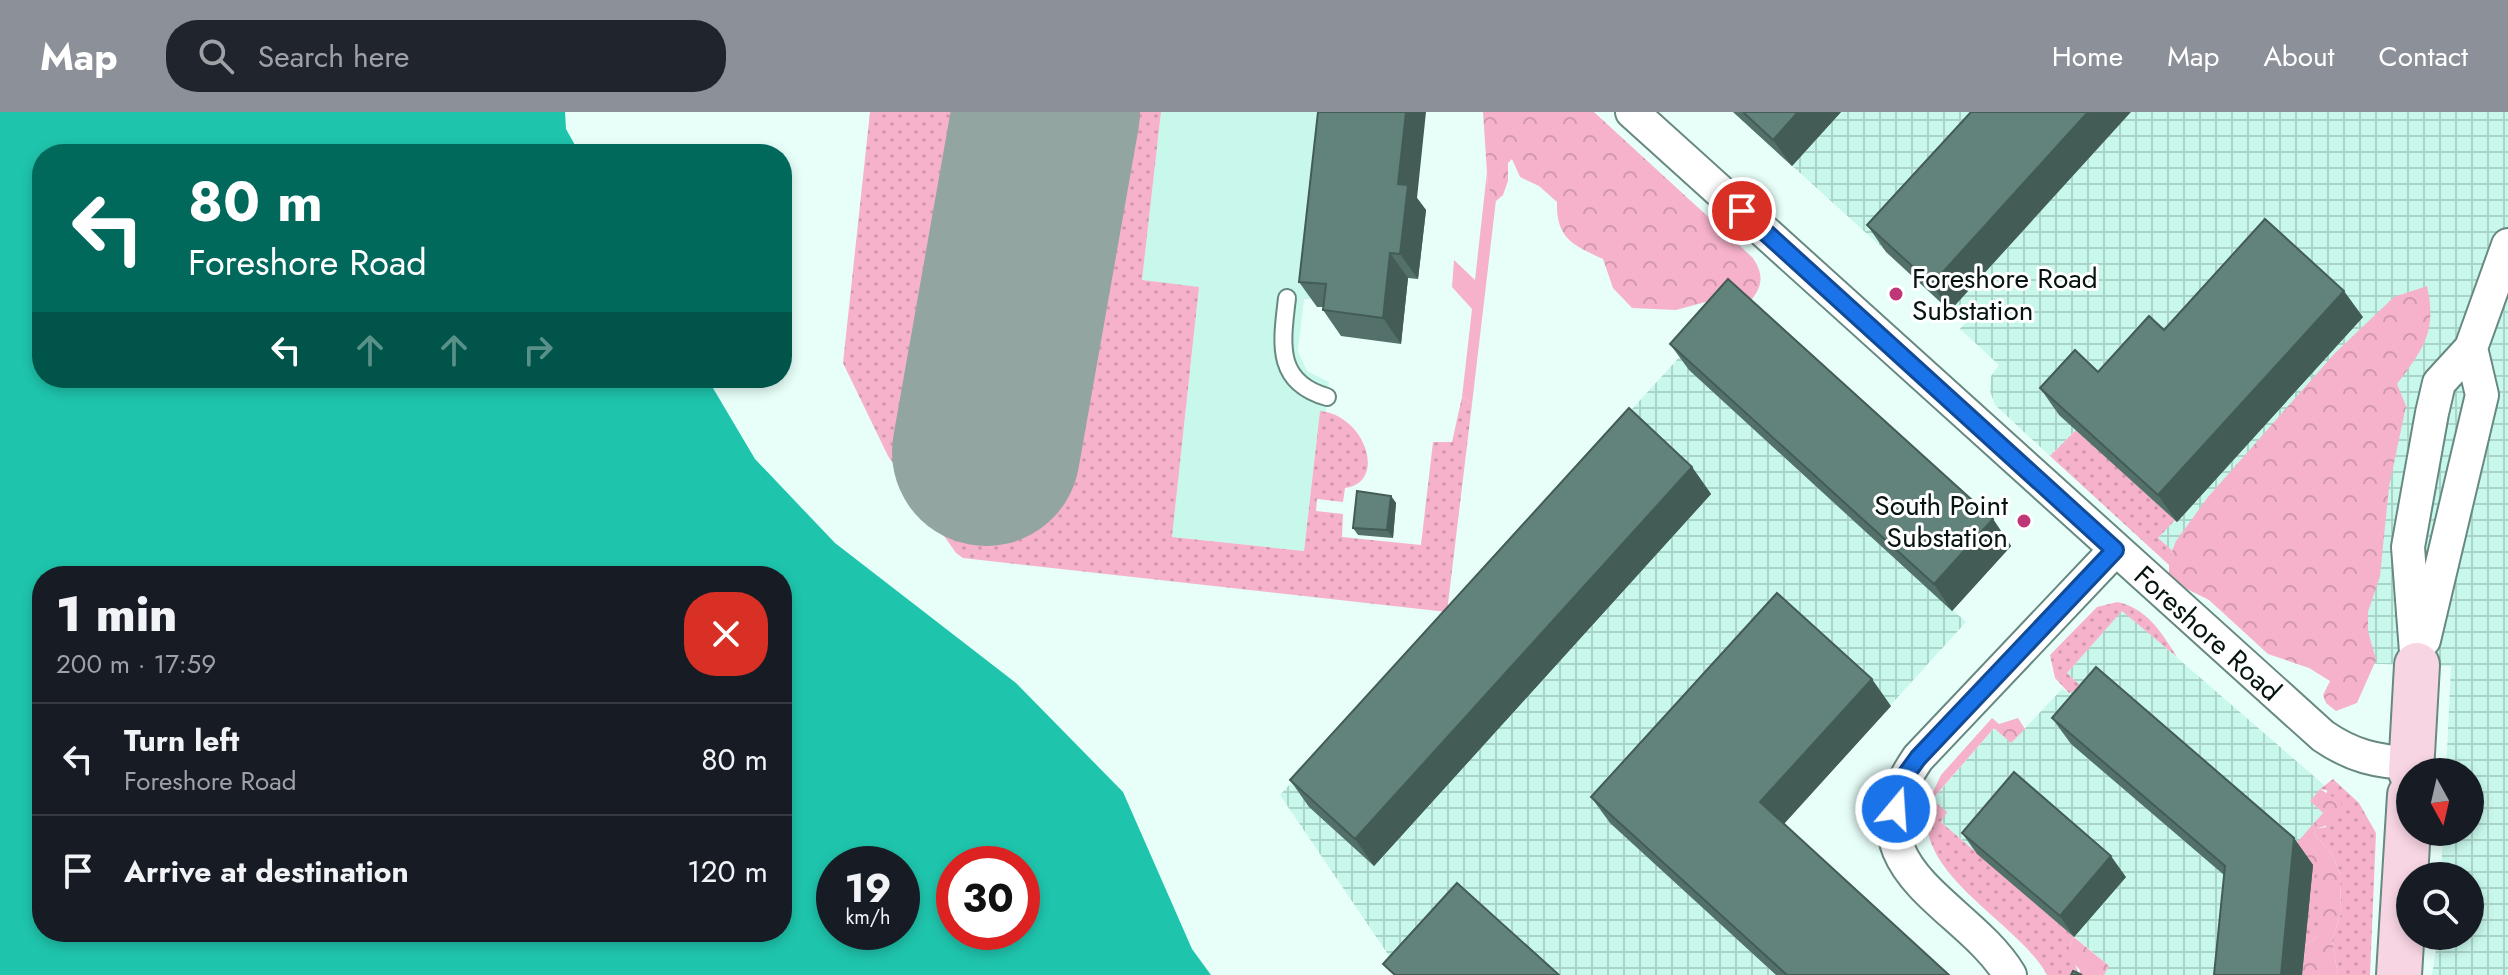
<!DOCTYPE html>
<meta charset="utf-8">
<style>
:root{--surface:#171b24;--page:#20242c;--text:#f1f3f6;--muted:#9ea1a6;--line:#363941;--accent:#8c9099}
body{margin:0;font-family:Jost,sans-serif;background:var(--page);color:var(--text);height:100vh;display:flex;flex-direction:column;font-size:30px;white-space:nowrap}
*{box-sizing:border-box;margin:0}
p{font-size:26px;color:var(--muted)}
.icon{flex:none;width:44px;height:44px;fill:none;stroke:currentColor;stroke-width:2;stroke-linecap:round;stroke-linejoin:round}
.map{position:relative;flex:1;overflow:hidden}
.sheet{position:absolute;left:32px;top:454px;width:760px;height:376px;display:flex;flex-direction:column;background:var(--surface);border-radius:32px;box-shadow:0 4px 12px #0003}
.sheet>*{flex:none}
.banner{position:absolute;left:32px;top:32px;width:760px;height:244px;border-radius:32px;box-shadow:0 4px 12px #0003;background:#00695c;color:#fff;overflow:hidden}
.needle{width:52px;rotate:172deg}
.tools{position:absolute;left:2396px;top:646px;display:grid;gap:16px}
.tools a{display:grid;place-items:center;width:88px;height:88px;border-radius:50%;background:var(--surface);box-shadow:0 4px 12px #0003;font-size:40px}
.speed{position:absolute;left:816px;top:734px;display:flex;gap:16px;font-size:40px;font-weight:700;text-align:center}
.speed>*{display:grid;place-content:center;width:104px;height:104px;border-radius:50%;background:var(--surface);box-shadow:0 4px 12px #0003;line-height:1}
.speed small{font-size:20px;font-weight:400}
.speed .limit{border:12px solid #d22;background:#fff;color:#111}
.pin{position:absolute;display:grid;place-items:center;width:68px;height:68px;color:#fff;margin:-34px;border:4px solid #fff;border-radius:50%;box-shadow:0 2px 8px #0007}
.me{position:absolute;width:88px;margin:-44px;rotate:18deg;stroke-linejoin:round;filter:drop-shadow(0 0 6px #0008)}
.turn{display:flex;align-items:center;gap:28px;height:168px;padding:0 24px;font-size:36px}
.turn .icon{width:104px;height:104px;stroke-width:2.5}
.turn b{display:block;font-size:56px;line-height:68px}
.lanes{display:flex;align-items:center;height:76px;padding:0 24px;background:#0003;justify-content:center;gap:40px;direction:ltr}
.lanes .off{opacity:.35}
.round{display:grid;place-items:center;flex:none;width:84px;height:84px;border-radius:32px;background:var(--page)}
.summary{display:flex;align-items:center;justify-content:space-between;height:136px;padding:0 24px}
h1{font-size:48px;font-weight:800;line-height:60px}
ul{padding:0;list-style:none}
li{display:flex;align-items:center;gap:24px;height:112px;padding:0 24px;border-top:2px solid var(--line)}
li div{flex:1}
li b{display:block;font-size:30px}
li em{font-style:normal}
header{display:flex;align-items:center;gap:48px;box-sizing:border-box;height:112px;padding:0 40px;background:var(--accent);color:#fff}
header strong{font-size:38px}
nav{display:flex;gap:44px;margin-inline-start:auto;font-size:28px}
.search{width:560px;height:72px;background:var(--page);display:flex;align-items:center;gap:20px;box-sizing:border-box;padding:0 28px;border-radius:32px;color:var(--muted);font-size:30px}
.map>svg:first-child{display:block}
.built{fill:#c8f8ec}
.industrial{fill:url(#industrial-grid)}
.grass{fill:url(#grass-dots)}
.forest{fill:url(#forest-crowns)}
.garden{fill:#f6b2ca}
.water{fill:#1fc4ac;fill-rule:evenodd}
.lines{fill:none;stroke-linecap:round;stroke-linejoin:round}
.runway{stroke:#92a5a0;stroke-width:188}
.lane-casing{stroke:#678981;stroke-width:20}
.street-casing{stroke:#678981;stroke-width:36}
.secondary-casing{stroke:#678981;stroke-width:48}
.lane{stroke:#fff;stroke-width:16}
.street{stroke:#fff;stroke-width:32}
.secondary{stroke:#f8d5e3;stroke-width:44}
.wall{fill:#53716a}
.shaded-wall{fill:#445c56}
.building{fill:#61837b;stroke:#445c56;stroke-width:2}
.route-casing{stroke:#114b97;stroke-width:20}
.route{stroke:#1a73e8;stroke-width:14}
.poi-dot{fill:#be3776;stroke:#fff;stroke-width:3}
.labels{text-anchor:middle;stroke-width:6;stroke-linejoin:round;paint-order:stroke}
.poi-label{font-size:28px;fill:#061411;stroke:#fff;text-anchor:start}
.street-label{font-size:28px;fill:#061411;stroke:#fff}
</style>
<header>
<strong>Map</strong>
<div class="search"><svg class="icon" aria-label="search" viewBox="0 0 24 24"><circle cx="10" cy="10" r="6"/><path d="M15 15l6 6"/></svg>Search here</div>
<nav><a>Home</a><a>Map</a><a>About</a><a>Contact</a></nav>
</header>
<div class="map">
<svg width="2508" height="863" viewBox="0 0 2508 863">
<defs>
<pattern id="industrial-grid" width="8" height="8" patternUnits="userSpaceOnUse" patternTransform="scale(2)"><rect width="8" height="8" fill="#c8f8ec"/><path d="M0 4h8M4 0v8" fill="none" stroke="#aad4c9"/></pattern>
<pattern id="grass-dots" width="8" height="8" patternUnits="userSpaceOnUse" patternTransform="scale(2)"><rect width="8" height="8" fill="#f6b2ca"/><path d="M2 2h.1M6 6h.1" fill="none" stroke="#d198ac" stroke-width="1.8" stroke-linecap="round"/></pattern>
<pattern id="forest-crowns" width="20" height="18" patternUnits="userSpaceOnUse" patternTransform="scale(2)"><rect width="20" height="18" fill="#f6b2ca"/><path d="M2 6a3 3 0 1 1 6 0M12 15a3 3 0 1 1 6 0" fill="none" stroke="#d198ac"/></pattern>
</defs>
<rect width="100%" height="100%" fill="#e8fff9"/>
<!-- built -->
<path class="built" d="M1161 0H1338L1318 187H1304L1298 239 1307 259 1329 270 1326 299H1320L1304 439 1172 425 1199 176 1142 168Z"/>
<!-- industrial -->
<path class="industrial" d="M1733 0H2508V863H2432L2438 824H2470V764H2441L2443 720H2470V660H2446L2451 554 2345 551 2179 444 2158 426 2174 408 2076 318 2050 344 1995 293 1990 279 1991 264 1999 253 1960 217 1965 211Z
M1736 183 2011 434 1953 498 1966 510 1779 716 1938 863H1402L1280 683Z
M2122 498 2324 673 2311 689 2323 701 2294 735 2301 863H2104L2109 854 1940 709 1932 688 1994 616 2012 630 2062 577 2069 581 2081 574 2067 561Z"/>
<!-- grass -->
<path class="grass" d="M870 0H1161L1142 168 1199 175 1172 425 1304 439 1320 299C1365 303 1388 370 1345 376L1343 390 1317 387 1316 399 1343 402 1342 425 1421 433 1433 330H1452L1462 285 1472 292 1447 500 963 446 956 441 888 344 843 251Z
M2076 318 2175 408 2158 426 2172 438 2169 453 2050 344Z
M2117 490C2147 496 2162 521 2177 545L2122 499 2067 561 2082 575 2069 581 2055 566 2050 543 2097 495Z
M2333 667 2359 691 2376 721 2370 863H2338L2332 829 2341 801 2340 763 2332 742 2314 722 2316 717 2326 715 2327 678 2320 677Z
M1932 682 1935 684 1933 688 1947 700 1941 710 2074 825 2069 835 2079 863H2047C2016 806 1901 758 1932 682Z
M2303 744 2314 746C2326 768 2323 802 2317 825L2305 834Z"/>
<!-- forest -->
<path class="forest" d="M1483 0H1594L1753 146C1766 166 1761 177 1747 193L1713 188 1676 198 1632 196 1613 176 1603 147C1572 133 1556 126 1557 90L1539 74 1520 65 1512 47 1508 51V69L1503 83 1496 89 1488 76Z
M2427 174C2437 219 2424 236 2397 272L2406 294 2389 375 2380 464 2368 500V519L2376 548 2357 591 2336 599 2326 591 2323 583 2330 569 2309 556 2268 542 2209 488 2169 468V447L2176 429 2208 385 2335 241 2394 185Z
M1992 606 1999 612 2018 606 2025 617 2011 631 1994 616 1935 684 1932 682 1941 663Z
M2320 677 2341 690 2342 699 2334 711 2316 717 2314 722 2332 742 2340 763 2341 801 2332 829 2338 863H2302L2305 834 2317 825 2321 786 2314 747 2303 744 2293 735 2323 701 2310 689Z
M2074 825 2109 854 2104 863H2079L2080 858 2069 846V835Z"/>
<!-- garden -->
<path class="garden" d="M1487 60 1488 76 1496 88 1472 292 1462 285 1472 197 1452 175 1454 148 1475 168Z"/>
<!-- water -->
<path class="water" d="M0 0H565L566 17 580 42H42V266H707L755 347 835 431 1016 571 1123 680 1192 837 1211 863H0ZM42 464H782V820H42ZM834 752H902V820H834ZM954 752H1022V820H954Z"/>
<g class="lines">
<!-- runway -->
<path class="runway" d="M986 340 1046 0"/>
<defs>
<path id="lane" d="M1287 186C1282 230 1274 270 1327 285"/>
<path id="street" d="M1632 0 2323 624C2352 644 2377 650 2412 651
M2424 528 2482 283 2471 236
M2417 553 2408 435 2432 301 2439 271 2471 236 2508 133
M2010 863C1965 789 1841 757 1918 646L2115 438"/>
<path id="secondary" d="M2411 660 2417 553
M2399 863 2410 683"/>
</defs>
<!-- lane casing -->
<use href="#lane" class="lane-casing"/>
<!-- street casing -->
<use href="#street" class="street-casing"/>
<!-- secondary casing -->
<use href="#secondary" class="secondary-casing"/>
<!-- lane -->
<use href="#lane" class="lane"/>
<!-- street -->
<use href="#street" class="street"/>
<!-- secondary -->
<use href="#secondary" class="secondary"/>
</g>
<!-- wall -->
<path class="wall" d="M1733 0H1841L1792 54Z
M1971 0 1950 199 1886 140 1867 113Z
M1417 86 1426 98 1418 167 1408 166 1401 232 1341 224 1323 198 1324 195H1317L1299 170Z
M2363 205 2177 410 2059 303 2040 276 2098 260 2164 218Z
M1670 232 1993 407 2011 434 1952 499 1689 258Z
M1692 355 1711 382 1374 754 1309 695 1290 668Z
M1391 384 1396 391 1393 426 1358 423 1353 416Z
M1891 594 1784 712 1949 863H1776L1610 711 1591 685Z
M2052 606 2294 726 2313 753 2302 863H2214L2224 763 2071 632Z
M1962 721 2126 765 2074 825 1977 742Z"/>
<!-- shaded-wall -->
<path class="shaded-wall" d="M1406 0H1426L1417 86 1426 98 1418 167 1400 142 1398 72Z
M1798 0H1841L1792 54 1773 28Z
M2088 0H2131L1950 199 1932 172Z
M1390 141 1408 166 1401 232 1383 206Z
M2344 179 2363 205 2177 410 2158 383Z
M1692 355 1711 382 1374 754 1355 727Z
M1391 384 1396 391 1393 426 1387 418Z
M1993 407 2011 434 1952 499 1934 472Z
M1872 567 1891 594 1779 717 1760 690Z
M2294 726 2313 753 2302 863H2281Z
M2111 744 2126 765 2074 825 2060 804Z"/>
<!-- building -->
<path class="building" d="M1318 0H1406L1398 72 1408 73 1400 142 1390 141 1383 206 1323 198 1326 172 1299 170Z
M1743 0H1798L1773 28Z
M1971 0H2088L1932 172 1867 113Z
M2265 107 2344 179 2158 383 2040 276 2075 238 2098 260 2149 204 2164 218Z
M1728 167 1993 407 1934 472 1670 232Z
M1629 296 1692 355 1355 727 1290 668Z
M1357 379 1391 384 1387 418 1353 416Z
M1777 481 1872 567 1760 690 1949 863H1787L1591 685Z
M2096 555 2294 726 2281 863H2214L2225 754 2052 606Z
M2014 660 2111 744 2060 804 1962 721Z
M1457 771 1559 863H1395L1383 852Z
M2073 859 2082 863H2071Z"/>
<g class="lines">
<defs>
<path id="route" d="M1742 99 2115 438 1918 646 1905 664 1896 697"/>
</defs>
<!-- route casing -->
<use href="#route" class="route-casing"/>
<!-- route -->
<use href="#route" class="route"/>
</g>
<!-- markers -->
<g class="poi-dot">
<circle cx="1896" cy="182" r="8"/>
<circle cx="2024" cy="409" r="8"/>
</g>
<g class="labels">
<!-- poi labels -->
<g class="poi-label">
<text x="1912" y="176">Foreshore Road<tspan x="1912" dy="32">Substation</tspan></text>
<text x="2008" y="403" text-anchor="end">South Point<tspan x="2008" dy="32">Substation</tspan></text>
</g>
<!-- street labels -->
<g class="street-label">
<text transform="translate(2208 521) rotate(42)" y="10">Foreshore Road</text>
</g>
</g>
</svg>
<div class="tools">
<a><svg class="needle" viewBox="-14 -14 28 28"><path d="M0-13l5 13h-10z" fill="#e53935"/><path d="M0 13l5-13h-10z" fill="#9ea1a6"/></svg></a>
<a><svg class="icon" aria-label="search" viewBox="0 0 24 24"><circle cx="10" cy="10" r="6"/><path d="M15 15l6 6"/></svg></a>
</div>
<div class="speed"><div>19<small>km/h</small></div><div class="limit">30</div></div>
<div class="pin" style="left:1742px;top:99px;background:#d93025"><svg class="icon" aria-label="arrive" viewBox="0 0 24 24"><path d="M6 21V4h12l-3 4 3 4H6"/></svg></div>
<svg class="me" style="left:1896px;top:697px" viewBox="-20 -20 40 40"><circle r="17" fill="#1a73e8" stroke="#fff" stroke-width="3"/><path d="M0-11L8 9 0 5-8 9z" fill="#fff"/></svg>
<div class="banner">
<div class="turn"><svg class="icon" aria-label="left" viewBox="0 0 24 24"><path d="M17 20v-9H6M10 6l-5 5 5 5"/></svg><div><b>80 m</b>Foreshore Road</div></div>
<div class="lanes"><svg class="icon" aria-label="left" viewBox="0 0 24 24"><path d="M17 20v-9H6M10 6l-5 5 5 5"/></svg><svg class="icon off" aria-label="ahead" viewBox="0 0 24 24"><path d="M12 20V5M6 11l6-6 6 6"/></svg><svg class="icon off" aria-label="ahead" viewBox="0 0 24 24"><path d="M12 20V5M6 11l6-6 6 6"/></svg><svg class="icon off" aria-label="right" viewBox="0 0 24 24"><path d="M7 20v-9h11M14 6l5 5-5 5"/></svg></div>
</div>
<section class="sheet">
<div class="summary"><div><h1>1 min</h1><p>200 m · 17:59</p></div><a class="round" style="background:#d93025;color:#fff"><svg class="icon" aria-label="close" viewBox="0 0 24 24"><path d="M6 6l12 12M18 6L6 18"/></svg></a></div>
<ul>
<li><svg class="icon" aria-label="left" viewBox="0 0 24 24"><path d="M17 20v-9H6M10 6l-5 5 5 5"/></svg><div><b>Turn left</b><p>Foreshore Road</p></div><em>80 m</em></li>
<li><svg class="icon" aria-label="arrive" viewBox="0 0 24 24"><path d="M6 21V4h12l-3 4 3 4H6"/></svg><div><b>Arrive at destination</b></div><em>120 m</em></li>
</ul>
</section>
</div>
